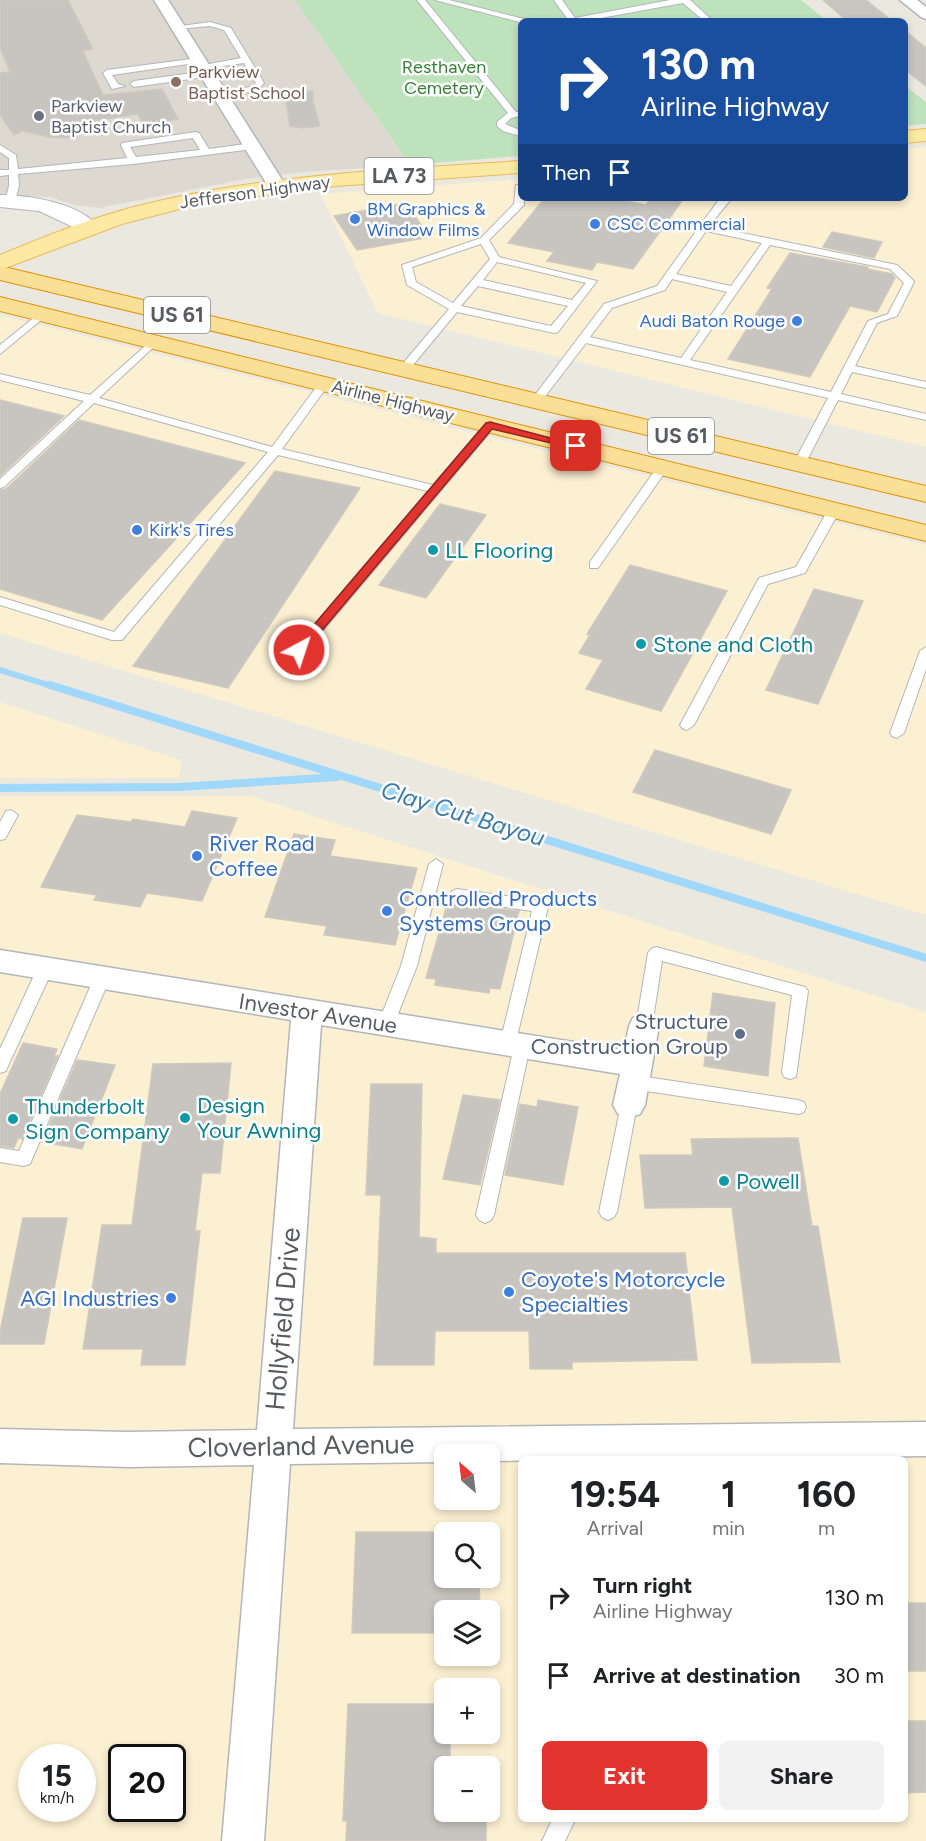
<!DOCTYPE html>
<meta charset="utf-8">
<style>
:root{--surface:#fff;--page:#f2f2f2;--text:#202124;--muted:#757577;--accent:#e1342f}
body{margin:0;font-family:Figtree,sans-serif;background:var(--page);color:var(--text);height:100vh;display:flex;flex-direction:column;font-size:22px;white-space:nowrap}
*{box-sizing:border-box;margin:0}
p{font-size:20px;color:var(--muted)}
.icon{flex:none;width:33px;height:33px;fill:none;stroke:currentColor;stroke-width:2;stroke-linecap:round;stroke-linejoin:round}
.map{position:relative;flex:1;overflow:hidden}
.panel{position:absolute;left:518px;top:1456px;width:390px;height:366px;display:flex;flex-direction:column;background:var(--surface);border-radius:9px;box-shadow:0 3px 9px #0003}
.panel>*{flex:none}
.banner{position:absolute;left:518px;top:18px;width:390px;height:183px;border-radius:9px;box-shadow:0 3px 9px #0003;background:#1a4fa0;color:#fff;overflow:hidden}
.needle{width:39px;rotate:332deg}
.fabs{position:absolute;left:434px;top:1444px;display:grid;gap:12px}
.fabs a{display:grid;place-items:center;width:66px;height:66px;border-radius:9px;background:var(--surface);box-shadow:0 3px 9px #0003;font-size:30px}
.speed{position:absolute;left:18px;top:1744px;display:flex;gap:12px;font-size:30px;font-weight:700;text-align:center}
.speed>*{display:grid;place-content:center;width:78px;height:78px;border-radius:50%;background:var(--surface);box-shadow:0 3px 9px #0003;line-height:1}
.speed small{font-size:15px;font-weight:400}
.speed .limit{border:3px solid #111;border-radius:9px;background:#fff;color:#111}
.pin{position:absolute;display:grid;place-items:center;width:51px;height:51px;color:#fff;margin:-26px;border-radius:12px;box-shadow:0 3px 9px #0006}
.me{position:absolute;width:66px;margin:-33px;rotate:40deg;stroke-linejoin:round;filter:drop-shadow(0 0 4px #0008)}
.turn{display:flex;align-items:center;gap:21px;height:126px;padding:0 24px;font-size:27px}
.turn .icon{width:78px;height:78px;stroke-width:2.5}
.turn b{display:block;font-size:42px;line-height:51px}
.then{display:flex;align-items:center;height:57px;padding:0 24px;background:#0003;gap:12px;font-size:22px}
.eta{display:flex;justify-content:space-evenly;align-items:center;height:102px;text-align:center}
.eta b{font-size:36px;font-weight:700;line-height:42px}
.action{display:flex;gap:12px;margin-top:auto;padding:12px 24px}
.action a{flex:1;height:69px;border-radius:9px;background:var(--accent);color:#fff;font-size:24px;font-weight:700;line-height:69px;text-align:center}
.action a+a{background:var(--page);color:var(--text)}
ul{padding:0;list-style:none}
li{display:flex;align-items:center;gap:18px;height:78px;padding:0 24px}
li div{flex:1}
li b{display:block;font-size:22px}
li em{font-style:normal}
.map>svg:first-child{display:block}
.commercial{fill:#fcf0d3;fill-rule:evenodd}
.education{fill:#ddd9d0}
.green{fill:#bee2bc}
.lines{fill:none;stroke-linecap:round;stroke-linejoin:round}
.stream-far1{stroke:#9fd8fb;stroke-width:6}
.stream{stroke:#9fd8fb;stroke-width:8}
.building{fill:#c8c4bf;stroke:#cfc9be;stroke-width:1.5}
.service-casing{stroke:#b2b6ba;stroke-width:2}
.minor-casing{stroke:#b2b6ba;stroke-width:3}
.tertiary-casing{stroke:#b2b6ba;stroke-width:2}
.primary-casing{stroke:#ebba58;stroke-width:2}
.trunk-casing{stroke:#e19209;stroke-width:2}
.service{fill:#fff;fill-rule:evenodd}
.minor{fill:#fff;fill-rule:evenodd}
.tertiary{fill:#fff;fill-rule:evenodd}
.primary{fill:#fbe9a4;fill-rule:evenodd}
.trunk{fill:#fae096;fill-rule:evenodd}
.route{fill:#e1342f;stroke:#92221f;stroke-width:1.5}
.education-dot{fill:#8d6e63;stroke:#fff;stroke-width:2}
.worship-dot{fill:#6b7280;stroke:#fff;stroke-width:2}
.shop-dot{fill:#3f7fe0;stroke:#fff;stroke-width:2}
.culture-dot{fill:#0f9aa8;stroke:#fff;stroke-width:2}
.service-dot{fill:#5c6f8a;stroke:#fff;stroke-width:2}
.labels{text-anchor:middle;stroke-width:5;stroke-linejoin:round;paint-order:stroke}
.far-park-label{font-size:18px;fill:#378037;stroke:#fff}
.far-education-label{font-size:18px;fill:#785e54;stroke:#fff;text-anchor:start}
.far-worship-label{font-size:18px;fill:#5b616d;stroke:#fff;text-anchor:start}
.far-street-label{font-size:18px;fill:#585c60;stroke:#fff}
.far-shop-label{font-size:18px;fill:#366cbe;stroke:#fff;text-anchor:start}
.shield{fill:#fff;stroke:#8a8d90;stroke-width:1.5}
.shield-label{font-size:21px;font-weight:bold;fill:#585c60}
.culture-label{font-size:22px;fill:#0d838f;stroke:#fff;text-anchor:start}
.shop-label{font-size:22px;fill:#366cbe;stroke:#fff;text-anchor:start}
.street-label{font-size:22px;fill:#585c60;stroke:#fff}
.service-label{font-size:22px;fill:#4e5e75;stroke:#fff;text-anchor:end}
.water-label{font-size:24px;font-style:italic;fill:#3f78ab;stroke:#fff}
.near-street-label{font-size:27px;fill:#585c60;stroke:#fff}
</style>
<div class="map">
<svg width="926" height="1841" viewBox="0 0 926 1841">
<rect width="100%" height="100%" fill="#ebe8df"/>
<!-- commercial -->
<path class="commercial" d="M926 147V447L378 313 320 194 520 179V198H904L905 149Z
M0 315 926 545V915L0 633Z
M0 702 181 760 179 778H0Z
M0 796H251L926 1012V1841H0ZM444 1455H489V1500H444ZM520 1460H904V1820H520ZM444 1533H489V1578H444ZM444 1611H489V1656H444ZM444 1689H489V1734H444ZM32 1758H82V1809H32ZM122 1758H172V1809H122ZM444 1767H489V1812H444Z"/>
<!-- education -->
<path class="education" d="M0 0H295L410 165 304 172 245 179 99 208 74 205 51 197 0 195Z"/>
<!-- green -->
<path class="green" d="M295 0H801L827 21H520V156L410 165Z
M904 85 926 102V124L905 126Z"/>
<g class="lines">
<!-- stream-far1 -->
<path class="stream-far1" d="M0 670 55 687"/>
<!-- stream -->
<path class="stream" d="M50 685 926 958
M0 788 180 787 337 777"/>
</g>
<!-- building -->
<path class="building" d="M0 0H68L93 49 83 51 103 95 162 89 178 119 149 125 143 124 138 114 79 123 77 138 50 137 22 131 14 135 0 115V73L10 72 0 47Z
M823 0H866L892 21H847Z
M904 30 926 48V86L904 69Z
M313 91V102L320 126 303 128 290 126 286 102 290 101 291 93Z
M545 198H610L646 205 651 198H684L633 269 597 262 592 270 547 261 554 252 508 243Z
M405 203 430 237 357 250 334 216Z
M832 232 882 242 874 258 823 247Z
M790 253 868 267 867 269 892 274 895 278 877 312 850 306 810 377 728 359 772 289 767 288Z
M0 400 64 416 0 476Z
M79 420 245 463 102 620 0 589V490L6 489Z
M275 471 360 488 228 688 133 666Z
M440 504 486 515 426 598 379 585Z
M630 565 727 591 661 711 586 689 603 660 579 653 590 635 587 634Z
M814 589 863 601 818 704 766 690Z
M655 750 791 790 771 834 633 792Z
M192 811 237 818 202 901 147 893 140 907 94 900 97 895 41 887 77 815 131 822 133 819 185 827Z
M294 834 335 840 330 856 417 868 395 945 324 935 327 926 265 917Z
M448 901 519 911 500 989 490 988 489 993 435 985 436 979 426 978Z
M713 993 775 1003 768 1076 704 1066Z
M23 1043 57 1049 54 1056H58L22 1139 18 1138 14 1148 0 1146V1094Z
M77 1060 115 1065 82 1149 42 1142Z
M231 1063 220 1173H202L195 1231H200L185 1365H141L143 1349H83L102 1225H132L153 1064Z
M371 1084H422L419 1237 436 1239V1253H685L697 1360 572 1362V1369H530L529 1331H435L434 1365H374L381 1195H366Z
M463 1095 500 1100 480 1185 443 1179Z
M538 1100 578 1107 563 1185 505 1175 520 1104 537 1107Z
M798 1138 812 1226H818L840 1362 752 1363 732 1207 645 1208 640 1155H693L691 1139Z
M23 1218H67L44 1344H0V1332Z
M356 1532H444V1578H451V1583L479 1582 480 1611H444V1633H352Z
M904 1603H926V1671H904Z
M348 1704H444V1734H450V1767H444V1812H449V1815L486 1816V1841H346L347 1821H343Z
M904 1721H926V1792L904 1793Z"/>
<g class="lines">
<defs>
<path id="service" d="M417 0H425L516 112H520V116L511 118 505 124 520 130V136L503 131 497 126V122L508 113Z
M435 0H449L532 21 520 22Z
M554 0H562L575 18 670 0H690L713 21H704L683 3 584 21H569Z
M210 22 231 28 264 83 257 91 217 96V92L251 87 256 83 244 63 203 69 199 66 241 58 224 30 210 26 178 29 174 27Z
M199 58H202V62L112 75 118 84 125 86 112 89 103 73 107 70Z
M208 71 212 74 211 76 134 87 130 84 134 81Z
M196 132 199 133 209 149 253 143 257 146 253 149 133 164 18 174 19 186 15 201 10 204 5 201 9 186V175L0 176V170H9V158L0 152V145L16 155 18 169 127 158 121 145 122 143ZM193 138 200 150 136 157 130 147Z
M516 185H520V198H524V205L489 240 499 257 597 281 558 332 554 333 457 312 408 371H400V367L449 309 407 285 402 265 481 238 514 204ZM481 244 490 259 453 303 416 282 412 267ZM497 262 586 283 572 300 483 280ZM478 286 568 306 551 326 461 306Z
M720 198H732L709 226 897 265 913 280 914 282 897 316 877 323 855 366 926 382V388L852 372 841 394 926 414V420L838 400 805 464 799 467 793 464 828 398 586 343 540 403H532V399L604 304 657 286ZM706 231 762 243 731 286 676 274ZM770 245 890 269 904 283 888 314 868 321 831 392 690 360ZM672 279 727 292 681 358 590 337 612 308 665 290Z
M42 311 47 314 46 316 0 354V345Z
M153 339 157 340V344L99 398 272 447 320 382H328L329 384 282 449 433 485 486 423 490 422 496 425 304 653 299 654 293 650 428 491 278 455 122 640H112L0 605V597L114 632 268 452 94 403 4 487 0 488V479L84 401 0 380V374L90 395Z
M662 465 668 468 598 568H590V562L658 466Z
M834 506 840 510 805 573 768 584 694 725 687 730 682 728 680 725 759 578 796 567 828 510Z
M926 647V669L904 733 897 738 892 736 890 733 920 651Z
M11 810 18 815 5 839 0 840V822L6 811Z
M436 859 443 864 417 966 394 1024 392 1028 386 1030 380 1028 378 1024 401 966 429 864Z
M457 889 541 901 546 903 548 907 516 1041 522 1040 528 1041 530 1046 494 1215 491 1220 485 1223 479 1220 476 1215 514 1047 508 1049 502 1048 500 1043 532 911 452 899 450 895 452 891Z
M656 947 805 987 808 991 796 1077 790 1079 784 1077 782 1072 792 995 662 961 652 1026 650 1030 644 1032 638 1030 636 1026 648 953 651 949Z
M45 963 50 965 53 969 8 1066 6 1071 0 1073V1049L37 969 40 965Z
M102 972 107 974 110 978 30 1164 24 1166 0 1162V1148L19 1151 94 978 97 974Z
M633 1075 798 1100 804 1102 806 1107 804 1112 798 1114 633 1089 627 1087 625 1082 627 1077Z
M629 1098 635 1100 637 1105 617 1212 614 1217 608 1220 602 1217 599 1212 621 1105 623 1100Z
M552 1820H575L565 1841H542Z"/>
<path id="minor" d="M154 0H168L286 186 283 190H271L268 186Z
M900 0H917L926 7V19L921 17Z
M0 950 624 1050 629 1026 633 1018 644 1014 655 1018 659 1026 645 1105 640 1114 629 1118 618 1114 613 1105 620 1074 321 1025 293 1429 926 1422V1456L489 1461V1455H444V1462L290 1464 264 1841H222L254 1465 127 1467 0 1463V1429L127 1432 257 1430 291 1020 0 972Z"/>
<path id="tertiary" d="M0 195C28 195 82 203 99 228L95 232 88 234 39 211 0 207Z"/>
<path id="primary" d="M926 129V141L904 143V131Z
M520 161V173L336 186 199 204 122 224 0 270V255C50 234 101 214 154 202 274 174 398 169 520 161Z"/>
<path id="trunk" d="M0 266 926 486V502L0 280Z
M0 297 926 525V541L0 311Z"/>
</defs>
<!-- service casing -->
<use href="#service" class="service-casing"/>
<!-- minor casing -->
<use href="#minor" class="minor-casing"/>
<!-- tertiary casing -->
<use href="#tertiary" class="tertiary-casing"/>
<!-- primary casing -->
<use href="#primary" class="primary-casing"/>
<!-- trunk casing -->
<use href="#trunk" class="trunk-casing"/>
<!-- service -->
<use href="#service" class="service"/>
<!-- minor -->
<use href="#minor" class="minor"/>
<!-- tertiary -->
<use href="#tertiary" class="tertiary"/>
<!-- primary -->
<use href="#primary" class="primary"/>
<!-- trunk -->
<use href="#trunk" class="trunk"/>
</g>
<!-- route -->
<path class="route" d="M490 422 581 446 576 449 492 429 303 653H295V647L486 423Z"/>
<!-- markers -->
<circle class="education-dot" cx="176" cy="82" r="6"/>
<circle class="worship-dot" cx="39" cy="116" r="6"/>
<g class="shop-dot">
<circle cx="355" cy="219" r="6"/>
<circle cx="595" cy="224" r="6"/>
<circle cx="797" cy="321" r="6"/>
<circle cx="137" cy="530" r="6"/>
<circle cx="197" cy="856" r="6"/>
<circle cx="387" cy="911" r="6"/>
<circle cx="509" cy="1292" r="6"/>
<circle cx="171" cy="1298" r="6"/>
</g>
<g class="culture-dot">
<circle cx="433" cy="550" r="6"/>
<circle cx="641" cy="644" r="6"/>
<circle cx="185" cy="1118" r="6"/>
<circle cx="13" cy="1119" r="6"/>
<circle cx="724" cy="1181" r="6"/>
</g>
<circle class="service-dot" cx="740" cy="1034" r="6"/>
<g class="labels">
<!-- far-park labels -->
<g class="far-park-label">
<text x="444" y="73">Resthaven<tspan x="444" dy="21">Cemetery</tspan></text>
</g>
<!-- far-education labels -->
<g class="far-education-label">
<text x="188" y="78">Parkview<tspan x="188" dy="21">Baptist School</tspan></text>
</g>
<!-- far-worship labels -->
<g class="far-worship-label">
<text x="51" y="112">Parkview<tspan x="51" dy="21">Baptist Church</tspan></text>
</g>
<!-- far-street labels -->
<g class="far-street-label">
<text transform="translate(255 192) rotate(-8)" y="6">Jefferson Highway</text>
<text transform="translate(393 401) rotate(14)" y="6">Airline Highway</text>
</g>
<!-- far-shop labels -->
<g class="far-shop-label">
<text x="367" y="215">BM Graphics &amp;<tspan x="367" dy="21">Window Films</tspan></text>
<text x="607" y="230">CSC Commercial</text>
<text x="785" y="327" text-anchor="end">Audi Baton Rouge</text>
<text x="149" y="536">Kirk's Tires</text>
</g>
<!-- shield labels -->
<g class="shield">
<rect x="364.5" y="158" width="69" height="36" rx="4.5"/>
<rect x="144" y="297" width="66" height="36" rx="4.5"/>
<rect x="648" y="418" width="66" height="36" rx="4.5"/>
</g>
<g class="shield-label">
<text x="399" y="183">LA 73</text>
<text x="177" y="322">US 61</text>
<text x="681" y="443">US 61</text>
</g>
<!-- culture labels -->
<g class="culture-label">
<text x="445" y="558">LL Flooring</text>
<text x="653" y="652">Stone and Cloth</text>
<text x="197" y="1113">Design<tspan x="197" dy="25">Your Awning</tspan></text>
<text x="25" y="1114">Thunderbolt<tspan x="25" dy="25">Sign Company</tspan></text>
<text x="736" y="1189">Powell</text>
</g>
<!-- shop labels -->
<g class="shop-label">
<text x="209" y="851">River Road<tspan x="209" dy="25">Coffee</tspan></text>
<text x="399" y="906">Controlled Products<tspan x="399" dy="25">Systems Group</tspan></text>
<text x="521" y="1287">Coyote's Motorcycle<tspan x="521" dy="25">Specialties</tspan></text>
<text x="159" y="1306" text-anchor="end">AGI Industries</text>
</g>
<!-- street labels -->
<g class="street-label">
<text transform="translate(318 1013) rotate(9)" y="8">Investor Avenue</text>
</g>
<!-- service labels -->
<g class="service-label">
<text x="728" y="1029">Structure<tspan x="728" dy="25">Construction Group</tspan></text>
</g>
<!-- water labels -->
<g class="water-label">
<text transform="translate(463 814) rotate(17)" y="8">Clay Cut Bayou</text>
</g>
<!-- near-street labels -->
<g class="near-street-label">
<text transform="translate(283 1319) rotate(-85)" y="9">Hollyfield Drive</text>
<text transform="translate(301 1446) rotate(-1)" y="9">Cloverland Avenue</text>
</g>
</g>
</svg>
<div class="fabs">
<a><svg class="needle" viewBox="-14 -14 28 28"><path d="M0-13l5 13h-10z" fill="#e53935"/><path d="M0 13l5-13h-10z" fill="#757577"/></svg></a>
<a><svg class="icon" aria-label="search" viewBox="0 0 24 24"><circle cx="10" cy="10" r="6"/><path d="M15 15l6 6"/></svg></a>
<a><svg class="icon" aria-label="layers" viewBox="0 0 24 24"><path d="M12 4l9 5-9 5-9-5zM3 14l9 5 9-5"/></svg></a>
<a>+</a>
<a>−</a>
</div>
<div class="speed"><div>15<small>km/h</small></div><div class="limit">20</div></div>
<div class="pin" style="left:576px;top:446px;background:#d93025"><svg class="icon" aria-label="arrive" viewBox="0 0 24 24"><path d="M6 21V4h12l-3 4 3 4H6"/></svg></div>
<svg class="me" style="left:299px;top:650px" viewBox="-20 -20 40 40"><circle r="17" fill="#e1342f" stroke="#fff" stroke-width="3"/><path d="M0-11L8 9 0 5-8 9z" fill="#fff"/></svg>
<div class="banner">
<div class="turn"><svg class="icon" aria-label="right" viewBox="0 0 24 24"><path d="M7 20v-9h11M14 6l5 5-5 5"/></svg><div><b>130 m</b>Airline Highway</div></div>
<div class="then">Then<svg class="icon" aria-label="arrive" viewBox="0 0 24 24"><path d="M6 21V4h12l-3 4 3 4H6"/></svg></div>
</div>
<section class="panel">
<div class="eta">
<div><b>19:54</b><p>Arrival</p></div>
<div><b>1</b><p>min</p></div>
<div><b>160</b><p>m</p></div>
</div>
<ul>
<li><svg class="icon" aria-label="right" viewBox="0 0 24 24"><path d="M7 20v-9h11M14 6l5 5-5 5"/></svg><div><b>Turn right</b><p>Airline Highway</p></div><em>130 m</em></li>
<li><svg class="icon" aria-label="arrive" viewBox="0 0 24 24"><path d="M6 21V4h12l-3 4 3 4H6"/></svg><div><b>Arrive at destination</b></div><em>30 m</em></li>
</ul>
<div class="action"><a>Exit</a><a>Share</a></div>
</section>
</div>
